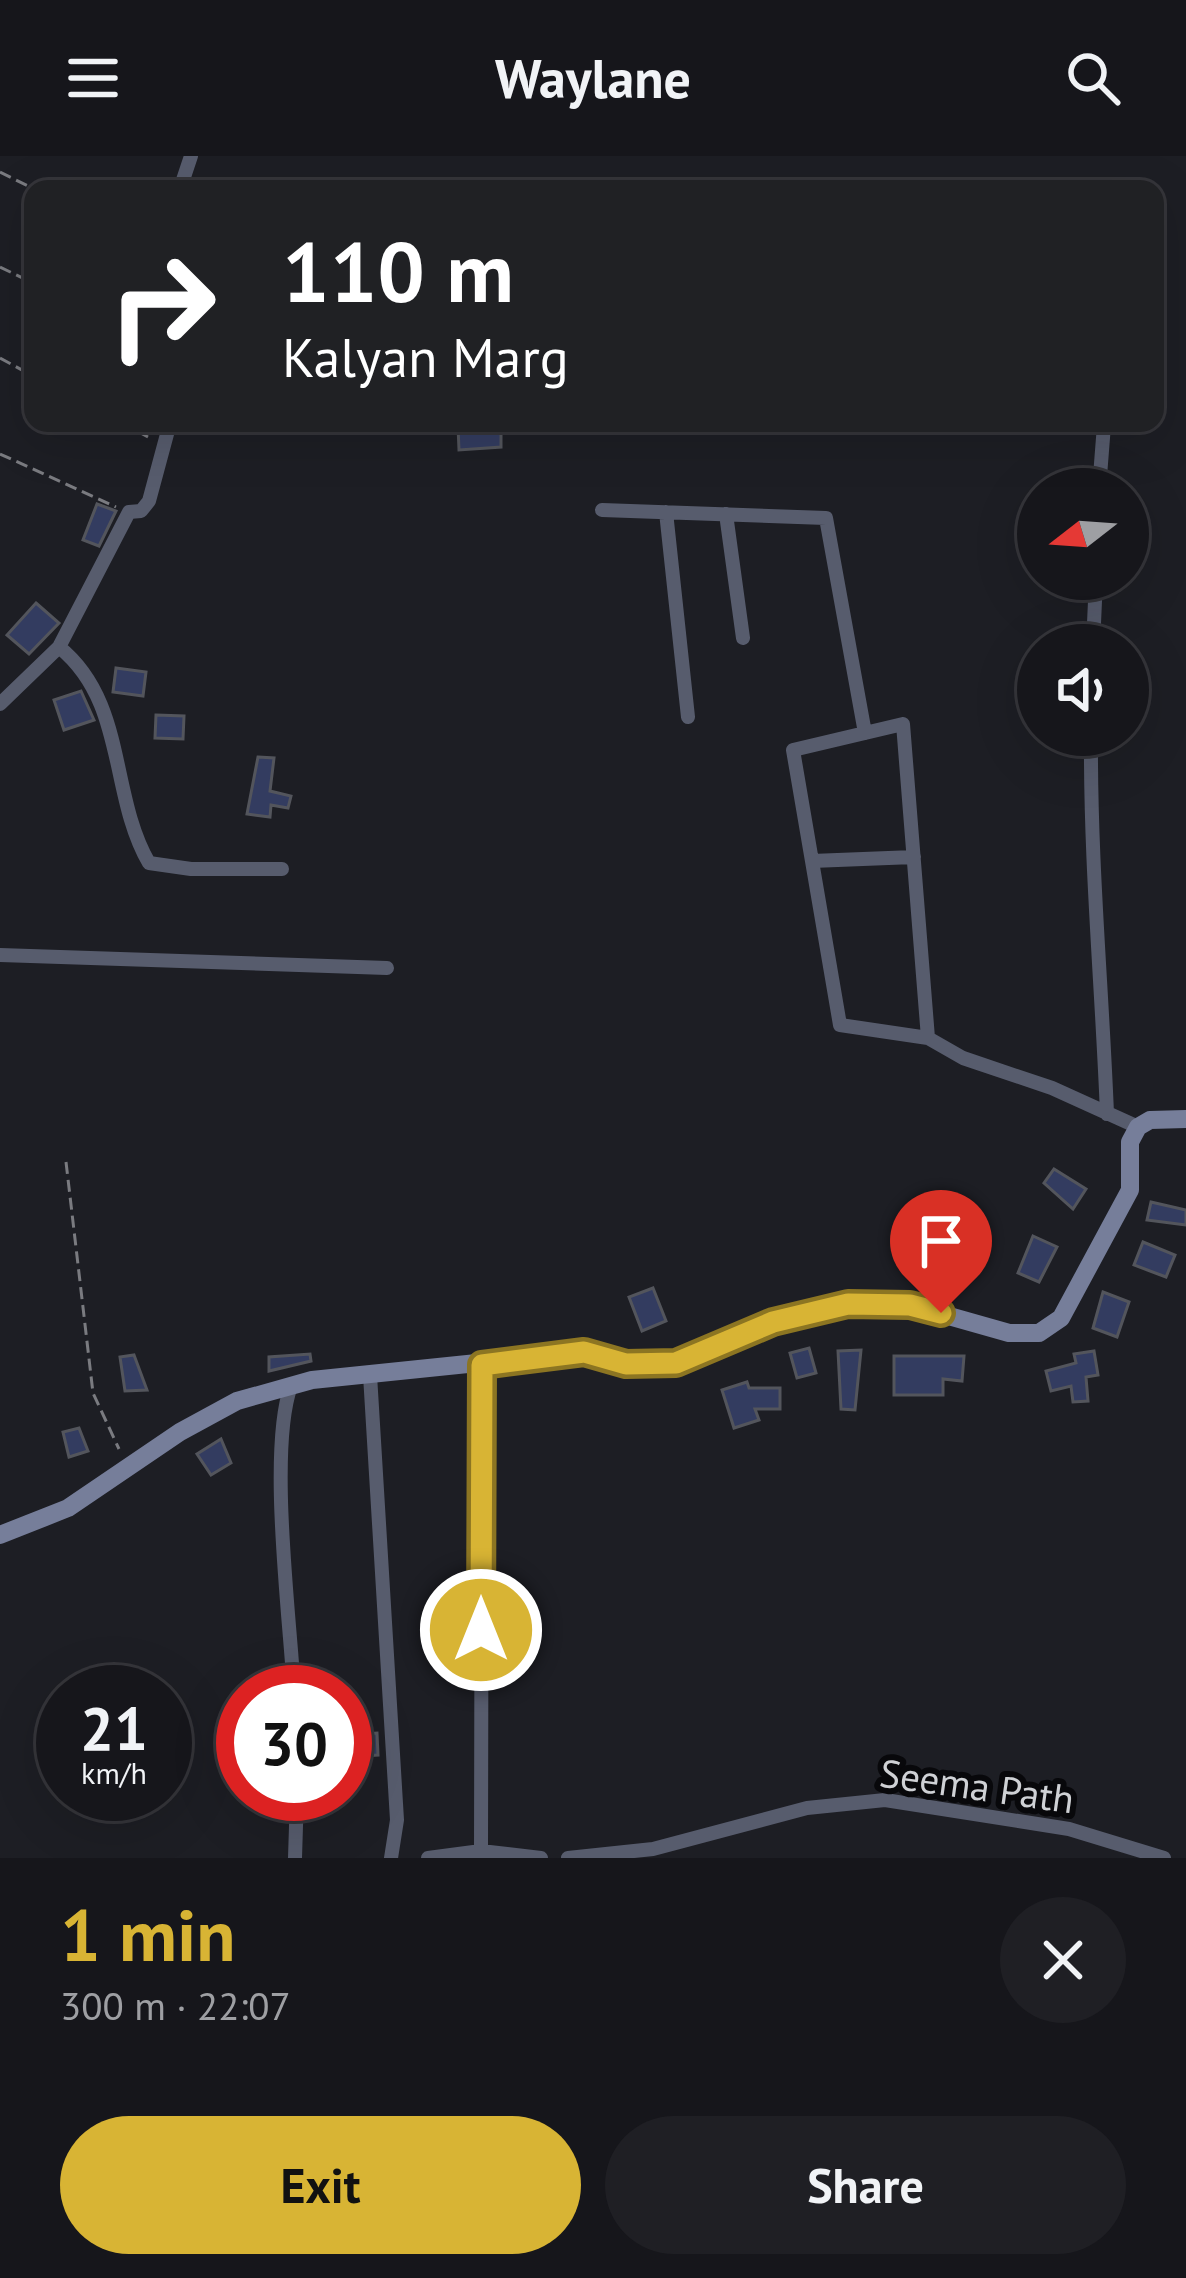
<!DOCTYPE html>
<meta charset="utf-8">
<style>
:root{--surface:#16161b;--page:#1f1f24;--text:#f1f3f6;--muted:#9e9fa3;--line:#35353a;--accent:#d8b434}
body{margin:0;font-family:"PT Sans",sans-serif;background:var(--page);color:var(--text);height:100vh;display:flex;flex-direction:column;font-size:45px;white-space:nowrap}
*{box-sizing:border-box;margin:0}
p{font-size:39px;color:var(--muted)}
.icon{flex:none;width:66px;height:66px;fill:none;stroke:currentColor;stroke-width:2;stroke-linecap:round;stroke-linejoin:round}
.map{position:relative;height:1702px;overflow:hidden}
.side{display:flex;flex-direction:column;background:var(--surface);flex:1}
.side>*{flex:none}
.hud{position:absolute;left:24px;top:24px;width:1140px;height:252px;border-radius:24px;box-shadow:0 12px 48px #0002,0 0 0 3px var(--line);background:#202124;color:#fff;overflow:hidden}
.needle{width:78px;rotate:253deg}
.buttons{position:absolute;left:1017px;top:312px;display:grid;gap:24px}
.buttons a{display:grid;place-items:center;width:132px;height:132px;border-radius:50%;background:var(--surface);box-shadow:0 12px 48px #0002,0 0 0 3px var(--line);font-size:60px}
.speed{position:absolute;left:36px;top:1509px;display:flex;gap:24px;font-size:60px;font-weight:700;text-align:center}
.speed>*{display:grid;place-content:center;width:156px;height:156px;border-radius:50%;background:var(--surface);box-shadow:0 12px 48px #0002,0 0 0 3px var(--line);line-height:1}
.speed small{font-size:30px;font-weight:400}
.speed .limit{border:18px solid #d22;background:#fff;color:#111}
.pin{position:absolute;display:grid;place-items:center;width:102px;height:102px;color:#fff;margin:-123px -51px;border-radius:50% 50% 50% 0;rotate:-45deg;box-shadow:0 0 12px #0007}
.pin .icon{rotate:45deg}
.me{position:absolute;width:132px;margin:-66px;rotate:0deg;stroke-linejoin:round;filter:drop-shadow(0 0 9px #0008)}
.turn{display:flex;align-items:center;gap:42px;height:252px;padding:0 60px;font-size:54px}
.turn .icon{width:156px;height:156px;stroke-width:2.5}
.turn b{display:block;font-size:84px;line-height:102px}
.round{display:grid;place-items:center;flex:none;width:126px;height:126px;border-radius:63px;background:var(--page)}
.overview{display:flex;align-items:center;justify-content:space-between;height:204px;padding:0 60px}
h1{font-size:72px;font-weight:700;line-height:90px;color:var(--accent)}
.cta{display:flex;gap:24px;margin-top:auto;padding:24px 60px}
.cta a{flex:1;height:138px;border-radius:72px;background:var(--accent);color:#111;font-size:48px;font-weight:700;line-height:138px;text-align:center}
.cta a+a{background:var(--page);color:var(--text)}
header{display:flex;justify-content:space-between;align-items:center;height:156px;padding:0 60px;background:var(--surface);font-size:54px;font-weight:700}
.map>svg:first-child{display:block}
.building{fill:#333c60;stroke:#53555c;stroke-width:3}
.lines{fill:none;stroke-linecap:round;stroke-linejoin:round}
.path{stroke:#7a7b80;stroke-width:3;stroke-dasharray:12 6;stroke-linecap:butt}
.street{stroke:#575c6d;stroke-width:14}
.secondary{stroke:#767e9a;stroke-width:18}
.route-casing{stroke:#8c7522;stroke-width:30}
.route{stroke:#d8b434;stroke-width:21}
.labels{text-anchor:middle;stroke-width:12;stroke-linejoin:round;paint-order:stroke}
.street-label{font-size:39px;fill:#cfd1d5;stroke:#08080b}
</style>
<header><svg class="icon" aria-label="menu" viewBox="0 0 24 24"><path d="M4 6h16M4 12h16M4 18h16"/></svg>Waylane<svg class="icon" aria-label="search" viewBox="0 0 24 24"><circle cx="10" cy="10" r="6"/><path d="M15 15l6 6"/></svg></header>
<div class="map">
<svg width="1186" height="1702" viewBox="0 0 1186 1702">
<rect width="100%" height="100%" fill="#1d1e24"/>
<!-- building -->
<path class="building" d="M501 267V291L459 294 458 270Z
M97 348 116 355 99 390 83 384Z
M36 447 59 467 29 498 7 479Z
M116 512 146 516 143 540 113 536Z
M81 535 94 564 64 574 54 544Z
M156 559 184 560 183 583 155 582Z
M258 601 274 602 270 635 291 640 288 652 271 649 270 661 247 658Z
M1054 1013 1086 1033 1073 1053 1044 1027Z
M1151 1046 1186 1054V1069L1147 1064Z
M1033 1080 1057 1091 1039 1126 1018 1117Z
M1143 1086 1175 1099 1166 1121 1134 1109Z
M653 1132 666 1165 642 1175 629 1141Z
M1103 1136 1129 1146 1117 1181 1093 1172Z
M809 1192 816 1217 797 1222 790 1197Z
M861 1194 855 1254 841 1253 838 1195Z
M1094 1195 1098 1219 1086 1221 1088 1245 1073 1246 1071 1230 1051 1235 1046 1215 1076 1207 1074 1198Z
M310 1198 311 1205 269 1215V1201Z
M134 1199 147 1234 125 1235 120 1201Z
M894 1200H964L962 1225 943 1223V1239H894Z
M747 1226 749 1232H780V1253H755L759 1264 734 1272 722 1234Z
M79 1272 88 1295 69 1301 63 1276Z
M221 1283 231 1307 211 1319 197 1298Z
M377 1577 378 1599 345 1601V1579Z"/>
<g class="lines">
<!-- path -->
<path class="path" d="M0 16 34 33
M0 111 33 127
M0 202 33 220
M122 267 148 281
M0 298 116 351
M66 1006 93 1237 119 1293"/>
<!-- street -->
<path class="street" d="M180 33 191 0
M1099 333 1104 269
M602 354 826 362 865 577
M666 356 688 561
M726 358 743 482
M1093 489 1096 423
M59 491C127 546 109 638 149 707L191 713H282
M0 548 59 491 129 356 141 355 149 345 170 267
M1091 579C1090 705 1102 831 1107 958
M812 705 914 701
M0 799 387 812
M928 882 903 568 793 594 840 869 928 882 963 902 1052 932 1138 971
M370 1219 397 1664 391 1702
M291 1230C268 1294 290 1461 294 1536
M481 1695 482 1209
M295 1702 297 1638
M428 1702 481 1695 541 1702
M568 1702 653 1693 807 1652 885 1644 1069 1673 1164 1702"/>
<!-- secondary -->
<path class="secondary" d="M0 1379 68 1352 180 1276 237 1245 312 1224 584 1196 626 1208 676 1207 773 1166 848 1147 910 1149 1009 1177H1039L1061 1162 1130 1034V986L1138 971 1150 964 1186 963"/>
</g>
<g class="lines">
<defs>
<path id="route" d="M481 1474 482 1209 584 1196 626 1208 676 1207 773 1166 848 1148 910 1149 941 1157"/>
</defs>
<!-- route casing -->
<use href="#route" class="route-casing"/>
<!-- route -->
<use href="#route" class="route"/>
</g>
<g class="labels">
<!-- street labels -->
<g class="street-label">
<text transform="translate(977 1630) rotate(8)" y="14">Seema Path</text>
</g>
</g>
</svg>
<div class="buttons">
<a><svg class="needle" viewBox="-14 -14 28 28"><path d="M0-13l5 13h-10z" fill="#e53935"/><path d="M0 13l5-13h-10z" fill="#9e9fa3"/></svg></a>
<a><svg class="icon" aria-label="sound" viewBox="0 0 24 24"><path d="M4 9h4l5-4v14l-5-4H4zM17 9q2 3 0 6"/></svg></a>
</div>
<div class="speed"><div>21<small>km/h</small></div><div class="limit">30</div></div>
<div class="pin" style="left:941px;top:1157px;background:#d93025"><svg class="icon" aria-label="arrive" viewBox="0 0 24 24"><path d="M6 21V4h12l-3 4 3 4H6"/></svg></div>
<svg class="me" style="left:481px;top:1474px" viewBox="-20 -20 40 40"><circle r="17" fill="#d8b434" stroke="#fff" stroke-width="3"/><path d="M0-11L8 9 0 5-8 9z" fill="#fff"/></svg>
<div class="hud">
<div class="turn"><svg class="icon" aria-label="right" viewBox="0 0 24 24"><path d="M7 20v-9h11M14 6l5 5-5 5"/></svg><div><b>110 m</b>Kalyan Marg</div></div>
</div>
</div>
<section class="side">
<div class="overview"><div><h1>1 min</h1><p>300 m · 22:07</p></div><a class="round"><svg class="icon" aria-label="close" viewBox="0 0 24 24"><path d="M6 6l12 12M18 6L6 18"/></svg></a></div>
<div class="cta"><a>Exit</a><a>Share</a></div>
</section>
